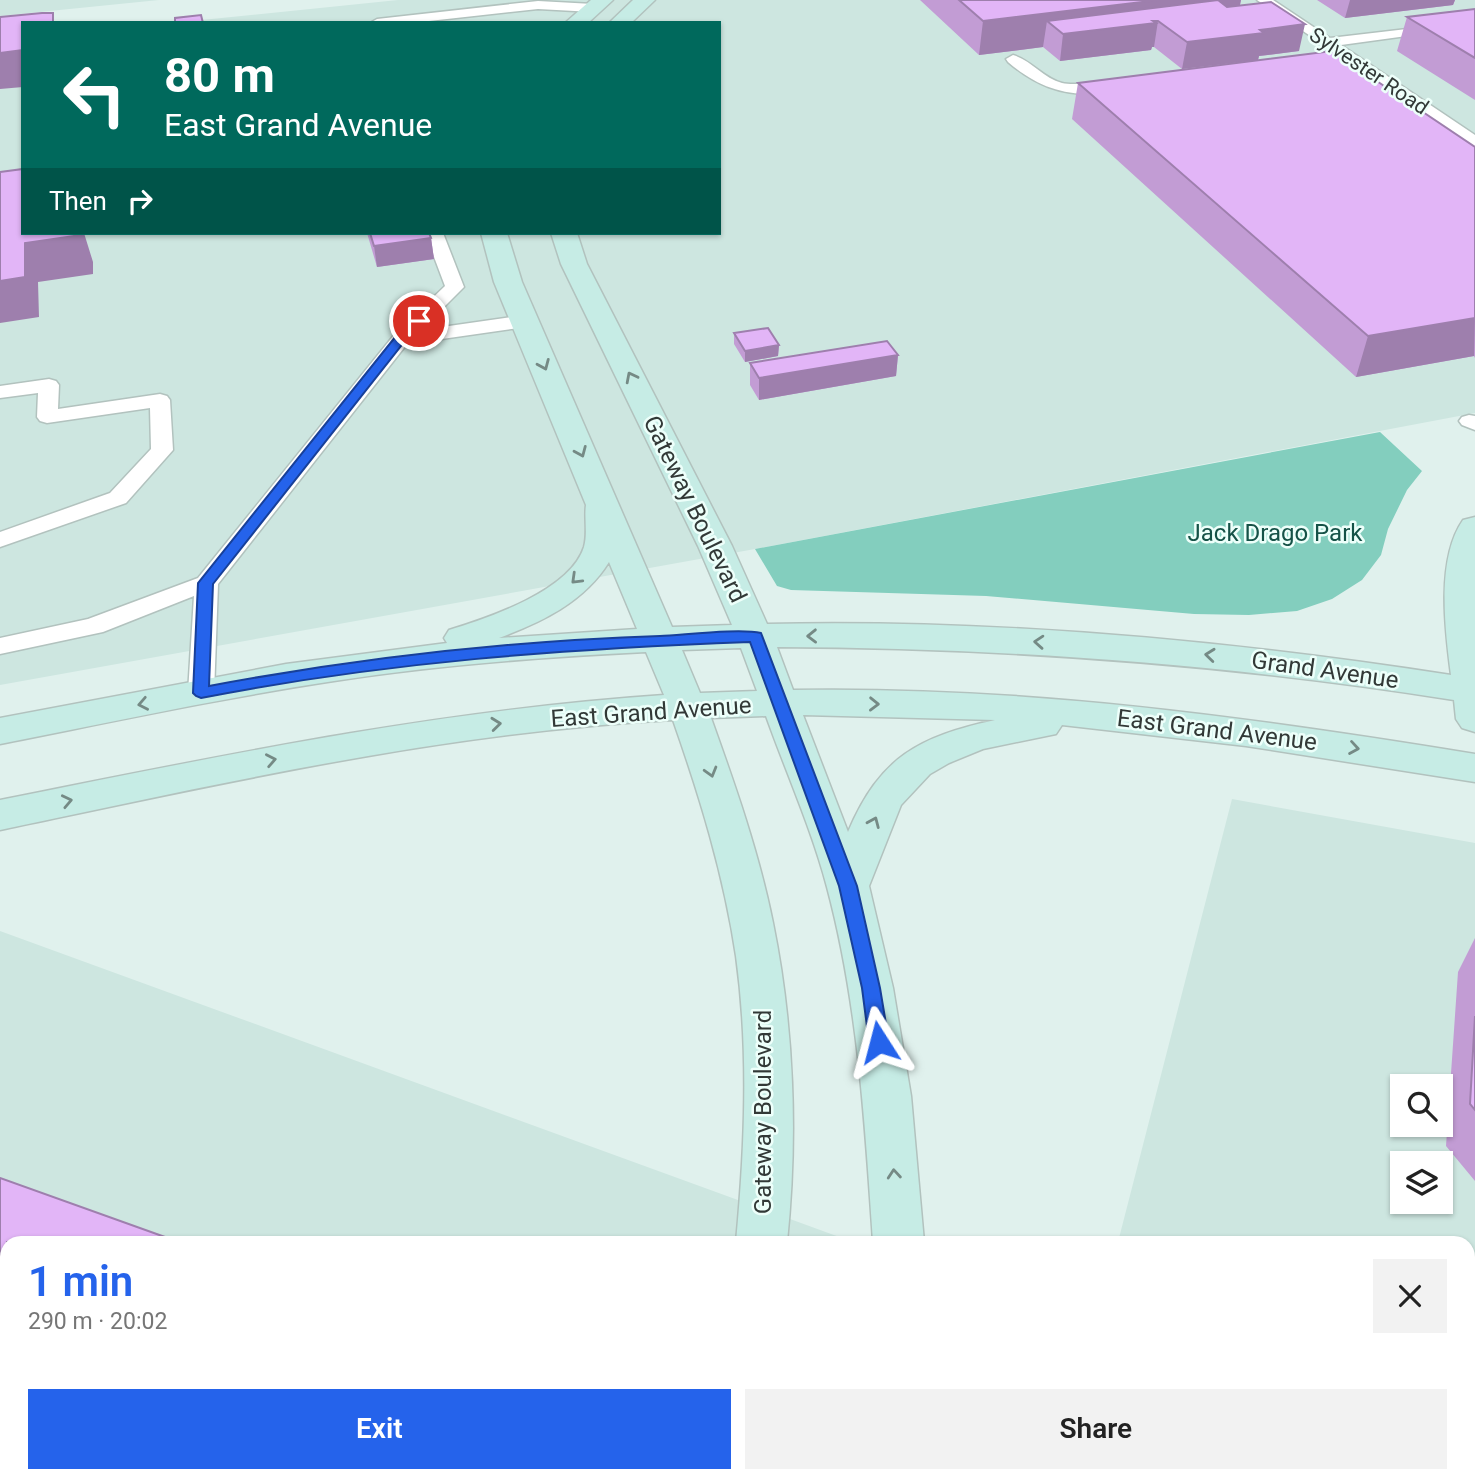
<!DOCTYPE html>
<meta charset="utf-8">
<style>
:root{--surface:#fff;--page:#f2f2f2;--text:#222;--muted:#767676;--accent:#2563eb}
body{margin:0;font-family:Roboto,sans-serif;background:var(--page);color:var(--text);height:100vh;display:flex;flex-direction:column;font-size:26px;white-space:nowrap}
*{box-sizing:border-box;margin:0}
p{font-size:23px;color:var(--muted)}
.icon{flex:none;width:38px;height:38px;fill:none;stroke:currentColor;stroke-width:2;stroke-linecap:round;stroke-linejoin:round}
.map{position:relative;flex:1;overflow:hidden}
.drawer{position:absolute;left:0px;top:1236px;width:1475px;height:247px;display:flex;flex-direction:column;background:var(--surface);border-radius:21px 21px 0 0;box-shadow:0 2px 5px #0004}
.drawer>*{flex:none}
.hud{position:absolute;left:21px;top:21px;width:700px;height:214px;border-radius:0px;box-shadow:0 2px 5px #0004;background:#00695c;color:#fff;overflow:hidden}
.tools{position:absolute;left:1390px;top:1074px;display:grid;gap:14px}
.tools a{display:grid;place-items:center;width:63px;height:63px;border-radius:0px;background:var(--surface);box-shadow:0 2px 5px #0004;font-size:35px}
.pin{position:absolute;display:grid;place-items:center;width:60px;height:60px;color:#fff;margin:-30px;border:4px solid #fff;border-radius:50%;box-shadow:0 2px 7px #0007}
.me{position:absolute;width:77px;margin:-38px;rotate:351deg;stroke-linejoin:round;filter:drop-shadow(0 0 5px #0008)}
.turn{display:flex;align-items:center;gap:24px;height:147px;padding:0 28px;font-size:32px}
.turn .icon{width:91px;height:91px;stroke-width:2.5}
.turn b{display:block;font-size:49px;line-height:60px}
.then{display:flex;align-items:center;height:66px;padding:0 28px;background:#0003;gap:14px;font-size:26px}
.round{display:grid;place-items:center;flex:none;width:74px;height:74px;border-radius:0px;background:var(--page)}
.summary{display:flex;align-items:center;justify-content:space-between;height:119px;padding:0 28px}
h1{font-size:42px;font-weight:600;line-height:52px;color:var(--accent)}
.primary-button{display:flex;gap:14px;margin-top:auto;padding:14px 28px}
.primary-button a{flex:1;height:80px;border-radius:0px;background:var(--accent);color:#fff;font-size:28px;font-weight:600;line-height:80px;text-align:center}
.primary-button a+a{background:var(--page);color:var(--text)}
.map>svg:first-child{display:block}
.built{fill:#cde6e0;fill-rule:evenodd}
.green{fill:#83cebe}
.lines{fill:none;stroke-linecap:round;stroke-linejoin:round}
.lane-casing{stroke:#b2c2be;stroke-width:3}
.secondary-casing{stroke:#b2c2be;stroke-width:3}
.lane{fill:#fff;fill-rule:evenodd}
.secondary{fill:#c6ece5;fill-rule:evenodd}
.wall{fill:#c29cd4}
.shaded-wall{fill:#9e7fad}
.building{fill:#e2b5f7;stroke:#9e7fad;stroke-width:2}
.oneway{stroke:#758a85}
.route{fill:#2563eb;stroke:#184099;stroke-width:2}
.labels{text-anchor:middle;stroke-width:5;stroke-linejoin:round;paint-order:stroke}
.far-street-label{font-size:21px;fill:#323937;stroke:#edfffa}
.street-label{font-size:24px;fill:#323937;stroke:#edfffa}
.park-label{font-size:24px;fill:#155247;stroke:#edfffa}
</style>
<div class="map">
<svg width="1475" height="1481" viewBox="0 0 1475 1481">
<rect width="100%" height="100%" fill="#e0f1ed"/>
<!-- built -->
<path class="built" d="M0 0H159L0 16Z
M398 0H1475V413L755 549 0 685V40L23 38V233H719V23H172Z
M1232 799 1475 843V1481H0V931L853 1242H7V1475H1468V1242H1118ZM1402 1087H1440V1125H1402ZM1402 1164H1440V1202H1402Z"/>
<!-- green -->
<path class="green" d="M1380 432 1422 471 1407 490 1388 529 1381 555 1362 580 1332 599 1297 611 1249 615 1194 614 986 596 791 590 777 586 755 549Z"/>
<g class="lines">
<defs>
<path id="lane" d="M1257 0H1273L1330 38 1441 25 1443 28 1436 32 1341 45 1475 135V147Z
M538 1 593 4 600 8 593 12 538 9 411 23H370L377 19Z
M1013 55C1031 60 1043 78 1062 83 1078 87 1106 78 1118 89 1112 94 1105 94 1096 94 1060 95 1035 85 1008 62L1006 59Z
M425 233H443L464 287 421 330 525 315 535 321 525 327 407 344 218 584 214 693 210 699 201 702 192 699 188 693 194 596 103 632 0 654V638L88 619 198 578 394 335 445 286Z
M49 379 56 381 59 385 58 409 160 394 167 396 170 400 173 450 126 503 0 547V532L110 493 151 449 150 408 47 423 40 421 37 417 38 393 0 398V386Z
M1469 415 1475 416V430L1462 425 1459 421 1462 417Z"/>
<path id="secondary" d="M591 0H613L588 23H565Z
M633 0H655L631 23H609Z
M481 233H507L522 282 672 627 732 625 698 546 561 264 551 233H577L587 264 732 546 767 624C996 619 1225 640 1451 675 1445 630 1436 559 1463 520L1475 517V732L1462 728 1456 719 1454 700C1228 664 1006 648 777 647L793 690C1023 686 1249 717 1475 754V782L1246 746 1062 725 1056 734 983 749 949 763 930 774 901 805 869 886 893 988 911 1096 924 1242H873C865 1123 858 1003 827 887 812 830 786 772 766 716L711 718C735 785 759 853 773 923 794 1026 798 1137 787 1242H736C745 1147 749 1050 736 956 724 875 700 797 673 720 446 732 222 783 0 830V800C220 756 440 710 664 695L646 652C542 657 437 665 334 681 222 698 111 722 0 744V718L286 664 447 643 444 638 449 630C488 618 570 591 584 547 588 533 584 518 586 505L494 282ZM609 562 637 629 499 638C542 622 584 602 609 562ZM741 648 757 691 700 693 682 650ZM803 715 995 720C918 737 880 757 848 832Z
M702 1475H759V1481H701Z
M865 1475H922V1481H864Z"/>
</defs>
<!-- lane casing -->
<use href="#lane" class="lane-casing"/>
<!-- secondary casing -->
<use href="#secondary" class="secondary-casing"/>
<!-- lane -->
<use href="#lane" class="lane"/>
<!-- secondary -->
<use href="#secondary" class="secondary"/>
</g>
<!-- wall -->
<path class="wall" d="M920 0H1241L1240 5 1299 51 1259 56 1258 60 1182 69 1154 47H1152L1151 50 1060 61 1043 47 979 55Z
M1317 0H1455L1453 5 1345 18Z
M1475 9V100L1397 51 1407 17Z
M1078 83 1475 147V358L1474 356 1356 377 1072 119Z
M367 233H429L431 238 434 259 377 267Z
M734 333 779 345 778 356 745 362 734 344Z
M898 355 896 376 759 400 750 385V363Z
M1475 938V1181L1446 1146 1458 972Z"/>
<!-- shaded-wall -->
<path class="shaded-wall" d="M1159 0H1241L1236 23 1158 21 1154 47H1152L1151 50 1060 61 1063 34 1047 21 1043 47 979 55 983 21Z
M1350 0H1455L1453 5 1345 18Z
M1305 24 1299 51 1259 56 1258 60 1182 69 1187 42 1260 30Z
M23 50V87L0 89V53Z
M84 233 93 262V274L38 282 39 317 0 323V281L25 243Z
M431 238 434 259 377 267 374 246Z
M1475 318 1474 356 1356 377 1368 336Z
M779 345 778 356 745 362V351Z
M898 355 896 376 759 400V378Z
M326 1475H387L384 1481H323Z"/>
<!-- building -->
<path class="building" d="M959 0H1159L983 21Z
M1218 0 1227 7 1271 2 1305 24 1260 30 1264 33 1187 42 1158 21H1153L1156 23 1063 34 1047 21Z
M1475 9V58L1407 17Z
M42 13H53V23H60H23V50L0 53V17Z
M201 15 203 23H175V18Z
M1332 51 1475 147V318L1368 336 1078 83Z
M23 169V233H81V235L25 243V277L0 281V172Z
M370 233H429L431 238 374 246Z
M768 328 779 345 745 351 734 333Z
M887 341 898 355 759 378 750 363Z
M1475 1016V1110L1470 1104Z
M0 1178 179 1242H7V1475H326L323 1481H0Z"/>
<!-- one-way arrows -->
<defs><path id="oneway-chevron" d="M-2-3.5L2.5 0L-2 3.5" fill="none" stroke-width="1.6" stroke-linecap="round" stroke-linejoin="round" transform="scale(1.75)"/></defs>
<g class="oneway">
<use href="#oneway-chevron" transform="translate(544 365) rotate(67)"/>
<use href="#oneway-chevron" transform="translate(631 377) rotate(-117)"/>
<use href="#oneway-chevron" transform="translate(581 452) rotate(67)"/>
<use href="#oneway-chevron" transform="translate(576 579) rotate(136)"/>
<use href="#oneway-chevron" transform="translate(812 636) rotate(179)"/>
<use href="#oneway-chevron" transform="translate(1039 642) rotate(-176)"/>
<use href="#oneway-chevron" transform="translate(1210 655) rotate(-174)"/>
<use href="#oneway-chevron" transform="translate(143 704) rotate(169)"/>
<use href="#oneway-chevron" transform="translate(874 704) rotate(1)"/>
<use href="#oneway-chevron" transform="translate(496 724) rotate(-6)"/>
<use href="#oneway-chevron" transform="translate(1354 748) rotate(9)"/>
<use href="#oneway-chevron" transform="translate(271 760) rotate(-11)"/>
<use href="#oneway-chevron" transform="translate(711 772) rotate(74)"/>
<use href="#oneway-chevron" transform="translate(67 801) rotate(-12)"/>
<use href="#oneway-chevron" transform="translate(874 822) rotate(-67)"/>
<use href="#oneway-chevron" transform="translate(894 1174) rotate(-95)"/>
</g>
<!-- route -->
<path class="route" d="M415 319 425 321 405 341 213 584 209 686C358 658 508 641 660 636 684 635 740 628 761 633L857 886 880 988 889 1042 886 1048 879 1050 872 1048 869 1042 862 988 839 886 750 642C563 649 385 662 201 698L196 696 193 693 198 583 396 336Z"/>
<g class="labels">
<!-- far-street labels -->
<g class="far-street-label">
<text transform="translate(1369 71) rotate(34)" y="7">Sylvester Road</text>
</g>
<!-- street labels -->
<g class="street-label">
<text transform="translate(695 509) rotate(64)" y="8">Gateway Boulevard</text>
<text transform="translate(1325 670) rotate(8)" y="8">Grand Avenue</text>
<text transform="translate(651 712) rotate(-4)" y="8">East Grand Avenue</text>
<text transform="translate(1217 730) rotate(7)" y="8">East Grand Avenue</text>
<text transform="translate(763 1112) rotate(-90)" y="8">Gateway Boulevard</text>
</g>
<!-- park labels -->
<g class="park-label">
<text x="1275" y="541">Jack Drago Park</text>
</g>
</g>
</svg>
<div class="tools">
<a><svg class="icon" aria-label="search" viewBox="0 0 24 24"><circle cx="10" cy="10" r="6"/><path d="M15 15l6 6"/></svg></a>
<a><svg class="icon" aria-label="layers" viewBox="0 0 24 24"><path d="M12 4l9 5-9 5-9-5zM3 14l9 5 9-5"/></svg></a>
</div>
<div class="pin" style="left:419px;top:321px;background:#d93025"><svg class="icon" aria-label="arrive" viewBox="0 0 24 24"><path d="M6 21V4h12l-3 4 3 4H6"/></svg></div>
<svg class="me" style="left:879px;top:1042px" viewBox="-20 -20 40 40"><path d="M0-17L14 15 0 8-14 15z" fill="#2563eb" stroke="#fff" stroke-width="4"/></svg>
<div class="hud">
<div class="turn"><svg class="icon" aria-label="left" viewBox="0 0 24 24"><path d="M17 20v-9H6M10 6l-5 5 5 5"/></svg><div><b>80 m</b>East Grand Avenue</div></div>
<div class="then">Then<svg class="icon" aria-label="right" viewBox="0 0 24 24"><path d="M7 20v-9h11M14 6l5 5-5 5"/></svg></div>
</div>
<section class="drawer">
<div class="summary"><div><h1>1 min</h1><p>290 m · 20:02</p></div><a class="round"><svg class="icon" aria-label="close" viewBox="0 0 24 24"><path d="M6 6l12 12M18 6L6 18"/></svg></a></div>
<div class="primary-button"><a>Exit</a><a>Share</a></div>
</section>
</div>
